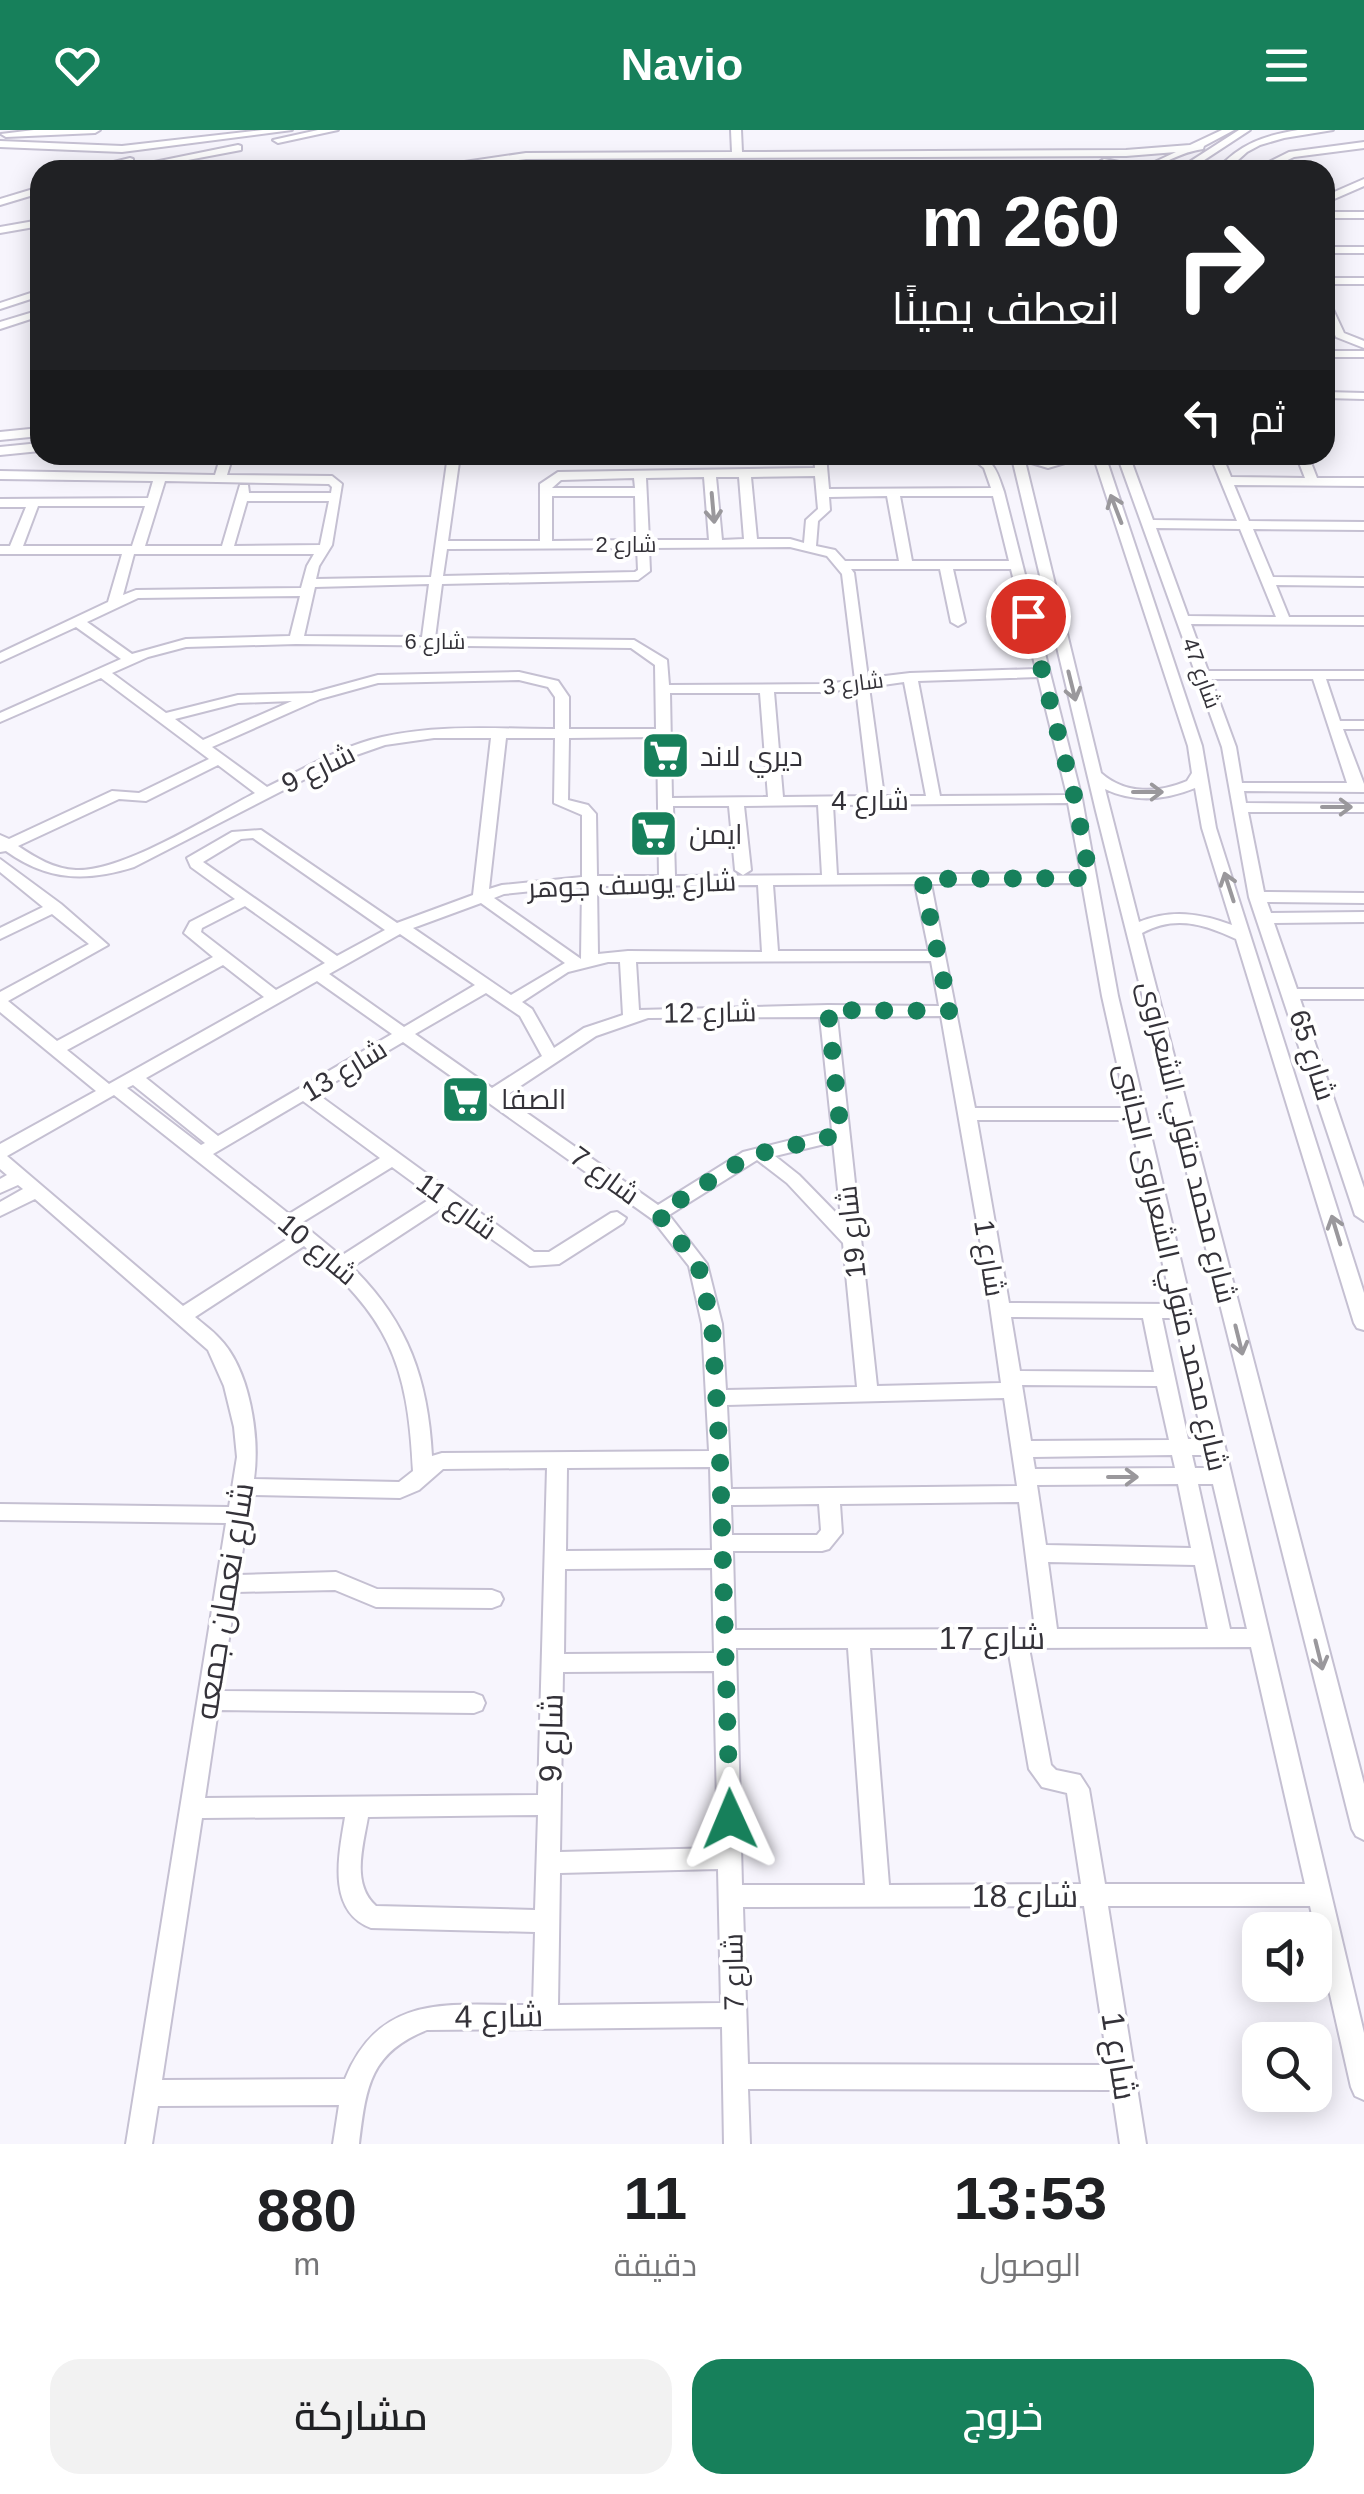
<!DOCTYPE html>
<html lang="ar">
<meta charset="utf-8">
<style>
:root{--surface:#fff;--page:#f2f2f2;--text:#202124;--muted:#757577;--accent:#17805b}
body{margin:0;font-family:Helvetica,Cairo,sans-serif;background:var(--page);color:var(--text);direction:rtl;height:100vh;display:flex;flex-direction:column;font-size:38px;white-space:nowrap}
*{box-sizing:border-box;margin:0}
p{font-size:32px;color:var(--muted)}
.icon{flex:none;width:55px;height:55px;fill:none;stroke:currentColor;stroke-width:2;stroke-linecap:round;stroke-linejoin:round}
.map{position:relative;height:2014px;overflow:hidden;direction:ltr}
.details{display:flex;flex-direction:column;background:var(--surface);flex:1}
.details>*{flex:none}
.top-card{position:absolute;left:30px;top:30px;width:1305px;height:305px;border-radius:30px;box-shadow:0 5px 25px #0003;direction:rtl;background:#202124;color:#fff;overflow:hidden}
.fabs{position:absolute;left:1242px;top:1782px;display:grid;gap:20px}
.fabs a{display:grid;place-items:center;width:90px;height:90px;border-radius:20px;background:var(--surface);box-shadow:0 5px 25px #0003;font-size:50px}
.pin{position:absolute;display:grid;place-items:center;width:85px;height:85px;color:#fff;margin:-42px;border:5px solid #fff;border-radius:50%;box-shadow:0 2px 10px #0007}
.me{position:absolute;width:110px;margin:-55px;rotate:359deg;stroke-linejoin:round;filter:drop-shadow(0 0 8px #0008)}
.turn{display:flex;align-items:center;gap:35px;height:210px;padding:0 50px;font-size:45px}
.turn .icon{width:130px;height:130px;stroke-width:2.5}
.turn b{display:block;font-size:70px;line-height:85px}
.then{display:flex;align-items:center;height:95px;padding:0 50px;background:#0003;gap:20px;font-size:38px}
.eta{display:flex;justify-content:space-evenly;align-items:center;height:170px;text-align:center}
.eta b{font-size:60px;font-weight:600;line-height:70px}
.action{display:flex;gap:20px;margin-top:auto;padding:20px 50px}
.action a{flex:1;height:115px;border-radius:30px;background:var(--accent);color:#fff;font-size:40px;font-weight:600;line-height:115px;text-align:center}
.action a+a{background:var(--page);color:var(--text)}
header{display:flex;justify-content:space-between;align-items:center;height:130px;padding:0 50px;background:var(--accent);color:#fff;font-size:45px;font-weight:600}
.map>svg:first-child{display:block}
.lines{fill:none;stroke-linecap:round;stroke-linejoin:round}
.minor-casing{stroke:#c5c0d2;stroke-width:4}
.minor{fill:#fff;fill-rule:evenodd}
.oneway{stroke:#9a989c}
.route{stroke:#17805b;stroke-width:18;stroke-dasharray:0 32.4}
.labels{text-anchor:middle;stroke-width:8;stroke-linejoin:round;paint-order:stroke}
.far-street-label{font-size:22px;fill:#343239;stroke:#fff}
.poi-label{font-size:28px;fill:#343239;stroke:#fff;text-anchor:start}
.street-label{font-size:28px;fill:#343239;stroke:#fff}
.near-street-label{font-size:32px;fill:#343239;stroke:#fff}
</style>
<header><svg class="icon" aria-label="menu" viewBox="0 0 24 24"><path d="M4 6h16M4 12h16M4 18h16"/></svg>Navio<svg class="icon" aria-label="heart" viewBox="0 0 24 24"><path d="M12 20l-8-8c-3-5 5-10 8-4 3-6 11-1 8 4z"/></svg></header>
<div class="map">
<svg width="1364" height="2014" viewBox="0 0 1364 2014">
<rect width="100%" height="100%" fill="#f7f5fd"/>
<g class="lines">
<defs>
<path id="minor" d="M34 0H100L95 3 6 7 1 4Z
M263 0H292L122 22 0 17V11L122 16Z
M318 0H338L278 13 273 10Z
M731 0H741L742 22 1126 20 1190 15 1222 0H1234L1204 16 1203 19C1161 25 1151 55 1099 32L1104 29 1144 37 1176 22 1126 26 526 29 438 40H410L526 23 732 22Z
M1239 0H1250L1189 40H1177Z
M1298 0H1333L1284 8 1260 15 1247 22 1227 40H1217C1239 14 1266 5 1298 0Z
M1364 12V18L1294 27 1266 40H1253L1289 22Z
M238 15 241 16V20L135 40H115Z
M130 28 133 29V33L100 40H81Z
M1364 49V56L1325 73V66Z
M40 57V63L0 75V69Z
M1325 82H1364V88H1325Z
M40 90V96L0 103V97Z
M1325 117H1364V123H1325Z
M1325 148H1364V154H1325Z
M40 160V166L0 179V173Z
M1325 170 1330 173 1344 203 1364 211V218L1336 207 1325 184Z
M40 180V186L0 199V192Z
M1325 221H1364V227H1325Z
M1325 262 1364 263V269L1325 268Z
M40 298V306L0 310V302Z
M40 313V321L0 325V317Z
M221 325H233L227 345 332 346 342 354 332 415 319 436 316 449 431 447 448 325H460L448 411H540V354L558 342 815 338 814 325H826L829 359 991 358 984 338 968 325C993 325 997 341 1004 362L1082 669 1118 866 1364 1903V1970L1355 1966 1351 1957 1310 1776H1108L1146 2014H1120L1112 1960 748 1959 750 2014H724L722 1897 427 1900C369 1923 366 1958 359 2014H333L339 1975 158 1976 152 2014H126L226 1393 0 1390V1374L229 1377 237 1327 234 1297 224 1256 208 1220 35 1069 0 1086V1072L23 1059 18 1055 0 1063V1049L7 1045 0 1039V1014L96 961 0 882V862L89 814 52 784 0 809V798L43 777 0 742V729L61 774 108 815 8 871 57 911 213 827 184 803 190 792 235 769 191 737 187 728 232 702 261 700 397 793 473 765 491 608H434L385 615 342 630 134 737C86 752 48 751 6 721L0 722V705L9 709 112 661 139 663 209 629 101 548 0 592V583L121 529 76 497 0 532V523L108 472 122 424H0V416H10L26 377H0V369L148 368 153 351 0 349V341L215 345ZM815 346 818 379 806 390 804 413 790 409H757L751 347ZM704 347 709 410H649L646 348ZM716 347H739L744 409 722 410ZM634 348 635 358H552L561 350ZM165 351 329 354 332 357 331 363H249L248 355H240L222 416H145ZM552 366H635L636 410 552 411ZM887 366 899 431H845L835 420 816 416 818 391 830 380 829 367ZM900 366H993L1009 431H912ZM247 371H329L320 415 234 416ZM38 376H145L132 416H23ZM790 417 827 426 842 444 855 550 827 554 669 555 667 530 634 510 435 508 442 454 638 450 650 441 649 418ZM637 418 638 440 635 442 443 446 447 419ZM134 424H314L307 436 301 458 136 460 123 465ZM851 439H940L951 492 958 496 965 492 953 439H1011L1036 539 910 543 868 548 854 443ZM429 454 422 507 304 506 315 457ZM300 466 290 506 186 509 132 524 87 492 138 468ZM296 514 631 518 655 535 656 599H569V567L558 551 519 542 378 545 312 563 238 565 166 583 112 543 148 527 186 517ZM1038 547 1067 665 940 666 918 551ZM519 550 548 557 555 567V599C498 599 438 594 382 607 341 616 304 639 267 657L212 617 320 569 378 553ZM904 552 926 666H884L869 557ZM856 558 869 666 783 667 774 562H827ZM670 563H760L768 667 672 668ZM292 571 203 610 175 589 238 573ZM657 607 659 746H597L596 684 588 675 568 670 569 608ZM506 608H555L554 673 582 685V747L502 755 489 759ZM218 635 255 663C211 686 123 742 76 740 54 739 36 728 18 716L119 669 146 671ZM1068 673 1081 743 837 745 833 675ZM818 675 822 745 675 746 673 676H729L735 740 743 745 751 740 744 676ZM253 708 385 800 337 826 203 732 241 709ZM1082 753 1102 866 1127 978H975L931 754ZM915 754 929 821H778L773 755ZM758 755 762 822 628 821 598 824 597 756ZM582 756 581 829 494 768 504 764ZM481 773 565 833 511 865 413 798ZM245 776 325 833 276 860 201 802 202 798ZM400 804 475 855 404 897 329 844ZM931 831 939 876 828 875 639 880 636 832ZM608 832H620L623 885 584 898 554 918 532 879 522 872 568 842ZM223 835 264 867 109 954 67 920ZM317 851 392 904 218 1006 146 948ZM486 863 520 886 542 926 492 958 415 904ZM941 886 983 1127 1001 1253 877 1256 837 887ZM820 887 832 1000 743 1022 658 1075 504 967 596 906 648 888ZM403 912 652 1089 689 1136 702 1194 709 1321 442 1323 432 1326C428 1249 408 1192 352 1137L445 1076 530 1136 559 1134 623 1093 626 1088 617 1082 611 1083 549 1122H534L316 963ZM133 955 205 1013 201 1015 127 958ZM114 965 292 1106 183 1176 7 1026ZM303 971 380 1028 289 1084 213 1024ZM977 990H1130L1172 1174 1009 1173ZM833 1012 841 1088 799 1045 775 1026ZM757 1030 787 1053 843 1113 857 1257 726 1260 722 1194 707 1134 669 1085ZM392 1037 433 1067 341 1126 301 1093ZM304 1116C388 1186 408 1232 413 1341L399 1352 254 1349C260 1307 250 1239 219 1208 212 1200 203 1194 195 1187ZM1011 1187 1143 1188 1154 1242 1020 1241ZM1162 1188H1175L1203 1309H1188ZM1022 1255 1157 1256 1169 1310 1031 1311ZM1004 1268 1017 1356 731 1359 727 1275ZM1172 1325 1175 1338 1035 1339 1033 1327ZM1192 1325H1207L1210 1338H1195ZM710 1337 712 1420 566 1421 567 1338ZM547 1338 538 1665 205 1668 218 1580 474 1583 482 1580 485 1573 482 1566 474 1563 221 1561 236 1462 335 1460 376 1477 492 1478 500 1475 503 1469 500 1463 492 1460 377 1459 336 1442 239 1445 251 1365 400 1368 419 1360 443 1339ZM1178 1354 1191 1418 1046 1415 1037 1355ZM1198 1354H1213L1247 1499H1230ZM1019 1372 1035 1499 735 1500 733 1421H822L829 1419 842 1403 840 1374ZM819 1374 821 1400 817 1405H732L731 1375ZM1048 1432 1195 1435 1208 1499H1057ZM712 1438 714 1523 564 1524 565 1439ZM1251 1517 1305 1754H1105L1089 1659 1080 1645 1056 1640 1051 1635 1029 1518ZM736 1518H848L865 1755H742ZM870 1518H1008L1029 1639 1042 1657 1067 1663 1081 1754 889 1755ZM714 1541 718 1718 560 1722 563 1542ZM538 1685 535 1780 376 1776C351 1754 363 1716 368 1687ZM345 1687C339 1724 326 1781 371 1798L535 1802 533 1875C453 1876 381 1860 345 1949L162 1950 202 1688ZM718 1739 721 1873 558 1875 560 1743ZM1084 1776 1108 1935 748 1934 743 1777Z
M1008 325C1022 325 1037 331 1050 330 1064 329 1077 325 1092 325L1048 338 1025 331 1101 643C1126 665 1158 663 1187 651L1192 643 1188 616 1093 325H1105L1202 616 1216 698 1364 1163V1200L1357 1198 1354 1193 1236 809C1204 794 1175 785 1142 803L1364 1654V1710L1356 1706 1352 1699 1096 681 1012 328ZM1195 658 1202 698 1232 795C1200 783 1171 779 1139 792L1105 659C1134 673 1166 670 1195 658Z
M1117 325H1129L1153 390 1237 391 1210 325H1222L1231 347 1305 348 1296 325H1308L1317 348H1364V356L1234 355 1249 391 1364 392V400L1253 399 1273 447 1364 448V456L1276 455 1289 487H1364V495L1191 494 1208 541H1364V549H1326L1340 591H1364V599H1343L1364 654V662L1244 661 1246 673 1364 674V682H1248L1264 762 1364 763V773L1267 772 1271 783 1364 782V792L1274 793 1297 859H1364V869H1300L1364 1058V1091L1355 1085 1249 767 1222 617ZM1156 398 1240 399 1276 487 1188 486ZM1211 549H1313L1347 653H1242L1236 617Z"/>
</defs>
<!-- minor casing -->
<use href="#minor" class="minor-casing"/>
<!-- minor -->
<use href="#minor" class="minor"/>
</g>
<!-- one-way arrows -->
<defs><path id="oneway-shaft" d="M-6 0H5M1.5-3L5.5 0L1.5 3" fill="none" stroke-width="1.6" stroke-linecap="round" stroke-linejoin="round" transform="scale(2.5)"/></defs>
<g class="oneway">
<use href="#oneway-shaft" transform="translate(713 378) rotate(85)"/>
<use href="#oneway-shaft" transform="translate(1116 379) rotate(-111)"/>
<use href="#oneway-shaft" transform="translate(1072 556) rotate(76)"/>
<use href="#oneway-shaft" transform="translate(1148 662)"/>
<use href="#oneway-shaft" transform="translate(1337 677)"/>
<use href="#oneway-shaft" transform="translate(1229 757) rotate(-108)"/>
<use href="#oneway-shaft" transform="translate(1336 1100) rotate(-107)"/>
<use href="#oneway-shaft" transform="translate(1239 1210) rotate(76)"/>
<use href="#oneway-shaft" transform="translate(1123 1347)"/>
<use href="#oneway-shaft" transform="translate(1319 1525) rotate(76)"/>
</g>
<g class="lines">
<!-- route -->
<path class="route" d="M730 1689 720 1329 712 1194 698 1134 658 1084 749 1026 841 1004 828 880 950 881 922 749 1090 748 1075 669 1028 486"/>
</g>
<!-- icons -->
<defs>
<symbol id="supermarket-square" viewBox="-11 -11 22 22"><rect x="-9" y="-9" width="18" height="18" rx="4" fill="#17805b" stroke="#fff"/><path d="M-6-5.5h2.5l.6 2H6L4.5 2H-2.5L-4.4-4H-6ZM-1.5 3.2a1.3 1.3 0 1 0 .1 0ZM3 3.2a1.3 1.3 0 1 0 .1 0Z" fill="#fff"/></symbol>
</defs>
<g fill-rule="evenodd">
<use href="#supermarket-square" x="638" y="598" width="55" height="55"/>
<use href="#supermarket-square" x="626" y="676" width="55" height="55"/>
<use href="#supermarket-square" x="438" y="942" width="55" height="55"/>
</g>
<g class="labels">
<!-- far-street labels -->
<g class="far-street-label">
<text x="626" y="422">شارع 2</text>
<text x="435" y="519">شارع 6</text>
<text transform="translate(1202 543) rotate(70)" y="8">شارع 47</text>
<text transform="translate(853 553) rotate(-7)" y="8">شارع 3</text>
</g>
<!-- poi labels -->
<g class="poi-label">
<text x="700" y="636">ديري لاند</text>
<text x="689" y="714">ايمن</text>
<text x="501" y="979">الصفا</text>
</g>
<!-- street labels -->
<g class="street-label">
<text transform="translate(318 638) rotate(-26)" y="10">شارع 9</text>
<text x="870" y="680">شارع 4</text>
<text transform="translate(632 754) rotate(-2)" y="10">شارع يوسف جوهر</text>
<text transform="translate(710 882) rotate(-1)" y="10">شارع 12</text>
<text transform="translate(1313 925) rotate(72)" y="10">شارع 65</text>
<text transform="translate(344 940) rotate(-31)" y="10">شارع 13</text>
<text transform="translate(1188 1012) rotate(76)" y="10">شارع محمد متولي الشعراوى</text>
<text transform="translate(605 1045) rotate(36)" y="10">شارع 7</text>
<text transform="translate(457 1076) rotate(36)" y="10">شارع 11</text>
<text transform="translate(851 1102) rotate(-96)" y="10">شارع 19</text>
<text transform="translate(318 1119) rotate(40)" y="10">شارع 10</text>
<text transform="translate(990 1128) rotate(81)" y="10">شارع 1</text>
<text transform="translate(1172 1137) rotate(77)" y="10">شارع محمد متولي الشعراوى الجانبى</text>
<text transform="translate(733 1842) rotate(-91)" y="10">شارع 7</text>
</g>
<!-- near-street labels -->
<g class="near-street-label">
<text transform="translate(224 1471) rotate(-81)" y="11">شارع نعمان جمعه</text>
<text x="992" y="1519">شارع 17</text>
<text transform="translate(551 1608) rotate(-89)" y="11">شارع 9</text>
<text x="1025" y="1777">شارع 18</text>
<text transform="translate(499 1886) rotate(-1)" y="11">شارع 4</text>
<text transform="translate(1119 1926) rotate(81)" y="11">شارع 1</text>
</g>
</g>
</svg>
<div class="fabs">
<a><svg class="icon" aria-label="sound" viewBox="0 0 24 24"><path d="M4 9h4l5-4v14l-5-4H4zM17 9q2 3 0 6"/></svg></a>
<a><svg class="icon" aria-label="search" viewBox="0 0 24 24"><circle cx="10" cy="10" r="6"/><path d="M15 15l6 6"/></svg></a>
</div>
<div class="pin" style="left:1028px;top:486px;background:#d93025"><svg class="icon" aria-label="arrive" viewBox="0 0 24 24"><path d="M6 21V4h12l-3 4 3 4H6"/></svg></div>
<svg class="me" style="left:730px;top:1689px" viewBox="-20 -20 40 40"><path d="M0-17L14 15 0 8-14 15z" fill="#17805b" stroke="#fff" stroke-width="4"/></svg>
<div class="top-card">
<div class="turn"><svg class="icon" aria-label="right" viewBox="0 0 24 24"><path d="M7 20v-9h11M14 6l5 5-5 5"/></svg><div><b>260 m</b>انعطف يمينًا</div></div>
<div class="then">ثم<svg class="icon" aria-label="left" viewBox="0 0 24 24"><path d="M17 20v-9H6M10 6l-5 5 5 5"/></svg></div>
</div>
</div>
<section class="details">
<div class="eta">
<div><b>13:53</b><p>الوصول</p></div>
<div><b>11</b><p>دقيقة</p></div>
<div><b>880</b><p>m</p></div>
</div>
<div class="action"><a>خروج</a><a>مشاركة</a></div>
</section>
